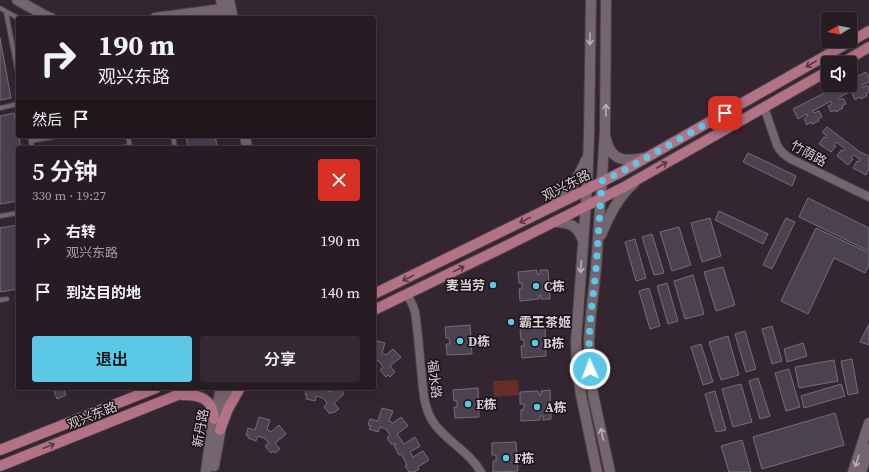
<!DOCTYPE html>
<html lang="zh">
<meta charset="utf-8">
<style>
:root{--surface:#271c24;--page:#332931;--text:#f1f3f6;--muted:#a4a1a6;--line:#433a41;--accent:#5bc8e6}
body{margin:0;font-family:"Source Serif 4","Noto Sans SC",serif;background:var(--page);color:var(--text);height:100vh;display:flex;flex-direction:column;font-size:15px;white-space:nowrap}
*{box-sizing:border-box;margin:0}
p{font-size:13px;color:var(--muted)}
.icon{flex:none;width:22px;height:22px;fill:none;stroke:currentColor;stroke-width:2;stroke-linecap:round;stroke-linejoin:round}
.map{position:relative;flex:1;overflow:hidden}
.panel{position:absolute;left:16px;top:146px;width:360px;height:244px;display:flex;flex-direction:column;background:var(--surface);border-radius:4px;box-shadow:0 4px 16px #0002,0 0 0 1px var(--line)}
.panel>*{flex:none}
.banner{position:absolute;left:16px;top:16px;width:360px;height:122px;border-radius:4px;box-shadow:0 4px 16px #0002,0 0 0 1px var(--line);background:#271c24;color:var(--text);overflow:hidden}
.needle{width:26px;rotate:260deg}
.controls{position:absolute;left:821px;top:12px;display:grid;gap:8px}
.controls a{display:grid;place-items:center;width:36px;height:36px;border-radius:4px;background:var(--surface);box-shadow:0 4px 16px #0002,0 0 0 1px var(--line);font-size:20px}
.pin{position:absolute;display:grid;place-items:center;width:34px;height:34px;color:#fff;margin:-17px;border-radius:8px;box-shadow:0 2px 6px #0006}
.me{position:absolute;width:44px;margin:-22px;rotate:358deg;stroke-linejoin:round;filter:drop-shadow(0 0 3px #0008)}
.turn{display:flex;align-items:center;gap:14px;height:84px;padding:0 16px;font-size:18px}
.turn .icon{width:52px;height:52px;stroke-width:2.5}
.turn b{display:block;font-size:28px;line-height:34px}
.then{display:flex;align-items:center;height:38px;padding:0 16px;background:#0003;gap:8px;font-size:15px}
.round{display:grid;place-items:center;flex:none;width:42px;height:42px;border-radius:4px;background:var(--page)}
.head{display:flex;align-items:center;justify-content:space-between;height:68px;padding:0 16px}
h1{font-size:24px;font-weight:600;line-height:30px}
.primary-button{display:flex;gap:8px;margin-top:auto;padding:8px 16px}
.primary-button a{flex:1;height:46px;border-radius:4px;background:var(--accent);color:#111;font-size:16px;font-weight:600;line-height:46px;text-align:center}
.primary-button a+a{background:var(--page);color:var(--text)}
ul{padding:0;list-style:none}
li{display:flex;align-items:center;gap:12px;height:52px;padding:0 16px}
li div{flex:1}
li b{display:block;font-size:15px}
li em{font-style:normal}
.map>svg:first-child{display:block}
.green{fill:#672d28}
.building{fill:#4b4250;stroke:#776c7c}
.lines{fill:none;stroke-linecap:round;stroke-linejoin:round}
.service-casing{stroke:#4c4149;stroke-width:6}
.minor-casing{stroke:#4c4149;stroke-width:10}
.tertiary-casing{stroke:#4c4149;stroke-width:12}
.secondary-casing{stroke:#4c4149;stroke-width:12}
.primary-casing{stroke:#4c4149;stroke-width:12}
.service{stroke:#75656f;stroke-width:4}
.minor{stroke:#75656f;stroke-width:8}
.tertiary{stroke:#75656f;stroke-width:10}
.secondary{stroke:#75656f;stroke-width:10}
.primary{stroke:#b37387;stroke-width:10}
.oneway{stroke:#bbb0b7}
.oneway2{stroke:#563843}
.route{stroke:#5bc8e6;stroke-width:7;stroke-dasharray:0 12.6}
.poi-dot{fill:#5bc8e6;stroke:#181116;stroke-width:1.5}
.labels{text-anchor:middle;stroke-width:3;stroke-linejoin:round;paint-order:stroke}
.street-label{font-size:13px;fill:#d9d0d6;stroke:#181116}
.poi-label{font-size:13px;font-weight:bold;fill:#d9d0d6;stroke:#181116;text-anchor:start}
</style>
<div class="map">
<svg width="869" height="472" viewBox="0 0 869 472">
<rect width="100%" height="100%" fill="#342630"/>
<!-- green -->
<path class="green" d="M518 380 519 395 494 397 493 381Z"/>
<!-- building -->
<path class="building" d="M0 38 11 98 0 100Z
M866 72 869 77V82L862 85 863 88 867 85 869 88V92L866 94 867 96 861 99 860 97 855 100 852 93 856 91 855 89 838 98 839 100 843 98 846 104 842 106 843 108 836 112 835 110 831 112 828 106 832 104 831 101 813 111 814 113 819 111 822 117 818 119 819 121 812 124 811 122 807 125 804 119 808 116 807 114 798 119 793 109 840 85H850V80Z
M14 113 21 148H18V201L0 204V116Z
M827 127 860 152 869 156V164L868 166 869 167V169L866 175 853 168 857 161 859 162 860 159 853 155 851 157 853 159 848 165 837 156 841 150 843 151 845 149 836 142 834 145 836 146 831 152 819 144 824 137 826 138 827 136 822 132Z
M186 136H215L217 146 205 148H188Z
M748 153 796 176 792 186 743 162Z
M808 198 869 228V251L799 217Z
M719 211 768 234 763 244 715 220Z
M710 218 721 256 702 262 691 223Z
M786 218 795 222 772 269 763 265Z
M18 225V289L1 292 0 289V228Z
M679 227 691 265 672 271 660 232Z
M816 228 869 253V265L865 273 834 258 808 314 781 301Z
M652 234 664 273 654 275 642 237Z
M635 239 646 278 636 281 625 242Z
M723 267 735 305 716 311 704 272Z
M537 270V274H540V270H548L550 299H541V295L539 296V299L520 301 519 289H522V283H519L518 272Z
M693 275 704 314 685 319 674 281Z
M667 283 678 321 668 324 657 286Z
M649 288 660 326 650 329 639 291Z
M869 324V345L860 342Z
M470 325 472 354 447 355 446 344H450L449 338H446L445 327Z
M772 326 782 361 772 364 762 329Z
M545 327 546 356 522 358 521 346H524V340H521L520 329Z
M745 331 756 369 746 372 735 334Z
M728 336 739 375 721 380 709 342Z
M374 340 385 343 382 353 386 355 393 349 401 357 390 366 395 372 390 377 388 375 386 377 380 370 383 367 379 361 374 360Z
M803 343 807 356 787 362 784 349Z
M701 344 713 382 703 385 691 347Z
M852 359 858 393 848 395 841 361Z
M834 360 838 381 799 388 795 367Z
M789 369 800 407 786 411 775 373Z
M758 378 770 416 760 419 749 381Z
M741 384 752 422 733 427 722 389Z
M841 384 845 396 804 408 801 396Z
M53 388H63L66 395 57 399Z
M307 388 314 390 315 388H326V390L330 392 334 388H340L344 394 334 403 339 409 333 413 332 412 330 414 324 407 327 403 323 398 316 396 315 401 306 399 307 395H305Z
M478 388 479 417 455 418 454 407H457V401H454L453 390Z
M550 390 551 419 543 420V416H540V420L521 421V410L524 409V404H520V392L538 391 539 395H541V391Z
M715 391 726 430 716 432 705 394Z
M382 408 393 411 389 421 393 423 401 417 408 426 397 434 404 444 415 437 420 446 410 452 413 457 423 451 429 460 418 467 419 469 414 472H409L405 466 407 465 401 454 399 455 394 446 396 445 395 443 392 445 387 438 390 435 386 429 380 427 378 432 369 429 371 426 368 425 370 419 378 421Z
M835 413 844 445 762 469 753 437Z
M259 417 270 420 267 429 271 432 279 425 286 434 275 443 280 449 275 453 273 451 271 453 265 446 269 443 264 438 258 436 256 441 248 438V435H246L248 428 255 430Z
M742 440 751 472H729L721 446Z
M516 442 518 471 493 472V461H496V455H492V443Z"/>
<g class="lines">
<defs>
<path id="service" d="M0 8 18 18
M6 12 18 74
M0 108 18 104
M30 136 32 148
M128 136 130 148
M173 136 175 148
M31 141 58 136
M121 148 130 146
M0 216 18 213
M0 300 7 299"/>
<path id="minor" d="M764 107 777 145C780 152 785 155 791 159L869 197
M407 294 413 306 415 312C418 331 419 349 421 368 423 388 423 410 436 426 450 443 470 453 481 472"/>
<path id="tertiary" d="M17 0 44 15 51 18
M591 0 589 136 587 189 576 342 577 369 581 395 597 472
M606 0 605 131 596 269 591 313 589 340 590 369 593 394 610 472
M155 18 230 8
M606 139C611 161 625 162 644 158
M554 205C569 191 578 179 586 160
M554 222C570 222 578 226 583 241
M601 235C609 216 618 197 634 183"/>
<path id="secondary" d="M221 0 225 18
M229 0 233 18
M245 136 247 148
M214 466 228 388
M206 472 212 428 221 388
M853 472 869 423
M861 472 869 449"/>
<path id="primary" d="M842 63 869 47
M374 294 572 197 623 171 869 31
M374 310 502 248 624 187 828 71
M182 395C201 395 212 398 214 419
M220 430 228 409 240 388
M0 450 156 388
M0 466 195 388"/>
</defs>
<!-- service casing -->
<use href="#service" class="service-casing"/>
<!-- minor casing -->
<use href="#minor" class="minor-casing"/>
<!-- tertiary casing -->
<use href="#tertiary" class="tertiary-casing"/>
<!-- secondary casing -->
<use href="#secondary" class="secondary-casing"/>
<!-- primary casing -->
<use href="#primary" class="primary-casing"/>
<!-- service -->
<use href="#service" class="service"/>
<!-- minor -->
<use href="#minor" class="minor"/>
<!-- tertiary -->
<use href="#tertiary" class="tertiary"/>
<!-- secondary -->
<use href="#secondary" class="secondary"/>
<!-- primary -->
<use href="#primary" class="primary"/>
</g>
<!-- one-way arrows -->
<defs><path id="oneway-shaft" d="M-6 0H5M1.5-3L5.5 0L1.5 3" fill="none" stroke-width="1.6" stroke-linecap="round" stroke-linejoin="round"/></defs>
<g class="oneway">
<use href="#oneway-shaft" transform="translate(590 39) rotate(91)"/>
<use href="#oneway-shaft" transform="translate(606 110) rotate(-90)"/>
<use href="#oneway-shaft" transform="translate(581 267) rotate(94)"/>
<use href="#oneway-shaft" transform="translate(602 434) rotate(-102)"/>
<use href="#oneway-shaft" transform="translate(857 461) rotate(108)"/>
</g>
<g class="oneway2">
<use href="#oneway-shaft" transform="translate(811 64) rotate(150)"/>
<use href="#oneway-shaft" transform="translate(662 165) rotate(-30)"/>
<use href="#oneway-shaft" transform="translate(525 220) rotate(154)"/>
<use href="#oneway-shaft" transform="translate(459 269) rotate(-26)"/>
<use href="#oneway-shaft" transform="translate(408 278) rotate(154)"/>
<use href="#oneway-shaft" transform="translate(49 446) rotate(-22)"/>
</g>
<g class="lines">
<!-- route -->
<path class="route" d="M590 369 589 340 591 313 596 269 602 181 623 171 725 113"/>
</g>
<!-- markers -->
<g class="poi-dot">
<circle cx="493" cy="285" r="4"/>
<circle cx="536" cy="286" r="4"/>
<circle cx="511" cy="322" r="4"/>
<circle cx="460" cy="341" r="4"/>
<circle cx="535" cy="343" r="4"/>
<circle cx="468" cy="404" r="4"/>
<circle cx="537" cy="407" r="4"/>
<circle cx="506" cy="458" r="4"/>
</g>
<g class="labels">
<!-- street labels -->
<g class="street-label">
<text transform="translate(809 153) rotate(29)" y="5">竹荫路</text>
<text transform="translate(566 185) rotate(-27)" y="5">观兴东路</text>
<text transform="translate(435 379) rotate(83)" y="5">福水路</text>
<text transform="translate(92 415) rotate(-22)" y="5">观兴东路</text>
<text transform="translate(200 428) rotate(-80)" y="5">新丹路</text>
</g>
<!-- poi labels -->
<g class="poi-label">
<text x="485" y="290" text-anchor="end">麦当劳</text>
<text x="544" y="291">C栋</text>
<text x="519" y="327">霸王茶姬</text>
<text x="468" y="346">D栋</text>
<text x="543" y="348">B栋</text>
<text x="476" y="409">E栋</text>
<text x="545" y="412">A栋</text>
<text x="514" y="463">F栋</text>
</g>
</g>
</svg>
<div class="controls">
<a><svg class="needle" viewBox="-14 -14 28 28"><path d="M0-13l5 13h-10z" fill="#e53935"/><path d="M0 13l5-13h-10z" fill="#a4a1a6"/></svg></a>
<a><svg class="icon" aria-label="sound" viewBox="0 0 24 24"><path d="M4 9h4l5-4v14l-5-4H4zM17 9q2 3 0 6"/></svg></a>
</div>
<div class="pin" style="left:725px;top:113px;background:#d93025"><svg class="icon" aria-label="arrive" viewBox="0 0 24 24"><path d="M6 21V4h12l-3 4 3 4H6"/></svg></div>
<svg class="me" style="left:590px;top:369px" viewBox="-20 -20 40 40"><circle r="17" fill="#5bc8e6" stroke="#fff" stroke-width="3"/><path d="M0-11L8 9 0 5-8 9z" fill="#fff"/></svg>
<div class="banner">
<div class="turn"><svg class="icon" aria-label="right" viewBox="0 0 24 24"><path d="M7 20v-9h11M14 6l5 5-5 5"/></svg><div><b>190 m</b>观兴东路</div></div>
<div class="then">然后<svg class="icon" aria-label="arrive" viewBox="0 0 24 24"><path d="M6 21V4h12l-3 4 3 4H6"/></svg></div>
</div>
<section class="panel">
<div class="head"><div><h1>5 分钟</h1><p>330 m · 19:27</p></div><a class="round" style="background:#d93025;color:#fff"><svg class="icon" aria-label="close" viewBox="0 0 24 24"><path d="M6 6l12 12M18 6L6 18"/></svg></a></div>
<ul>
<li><svg class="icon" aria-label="right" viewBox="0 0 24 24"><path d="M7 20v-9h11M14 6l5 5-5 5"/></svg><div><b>右转</b><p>观兴东路</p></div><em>190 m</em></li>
<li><svg class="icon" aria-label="arrive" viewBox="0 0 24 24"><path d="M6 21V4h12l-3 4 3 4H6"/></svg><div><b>到达目的地</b></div><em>140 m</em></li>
</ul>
<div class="primary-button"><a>退出</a><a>分享</a></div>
</section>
</div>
